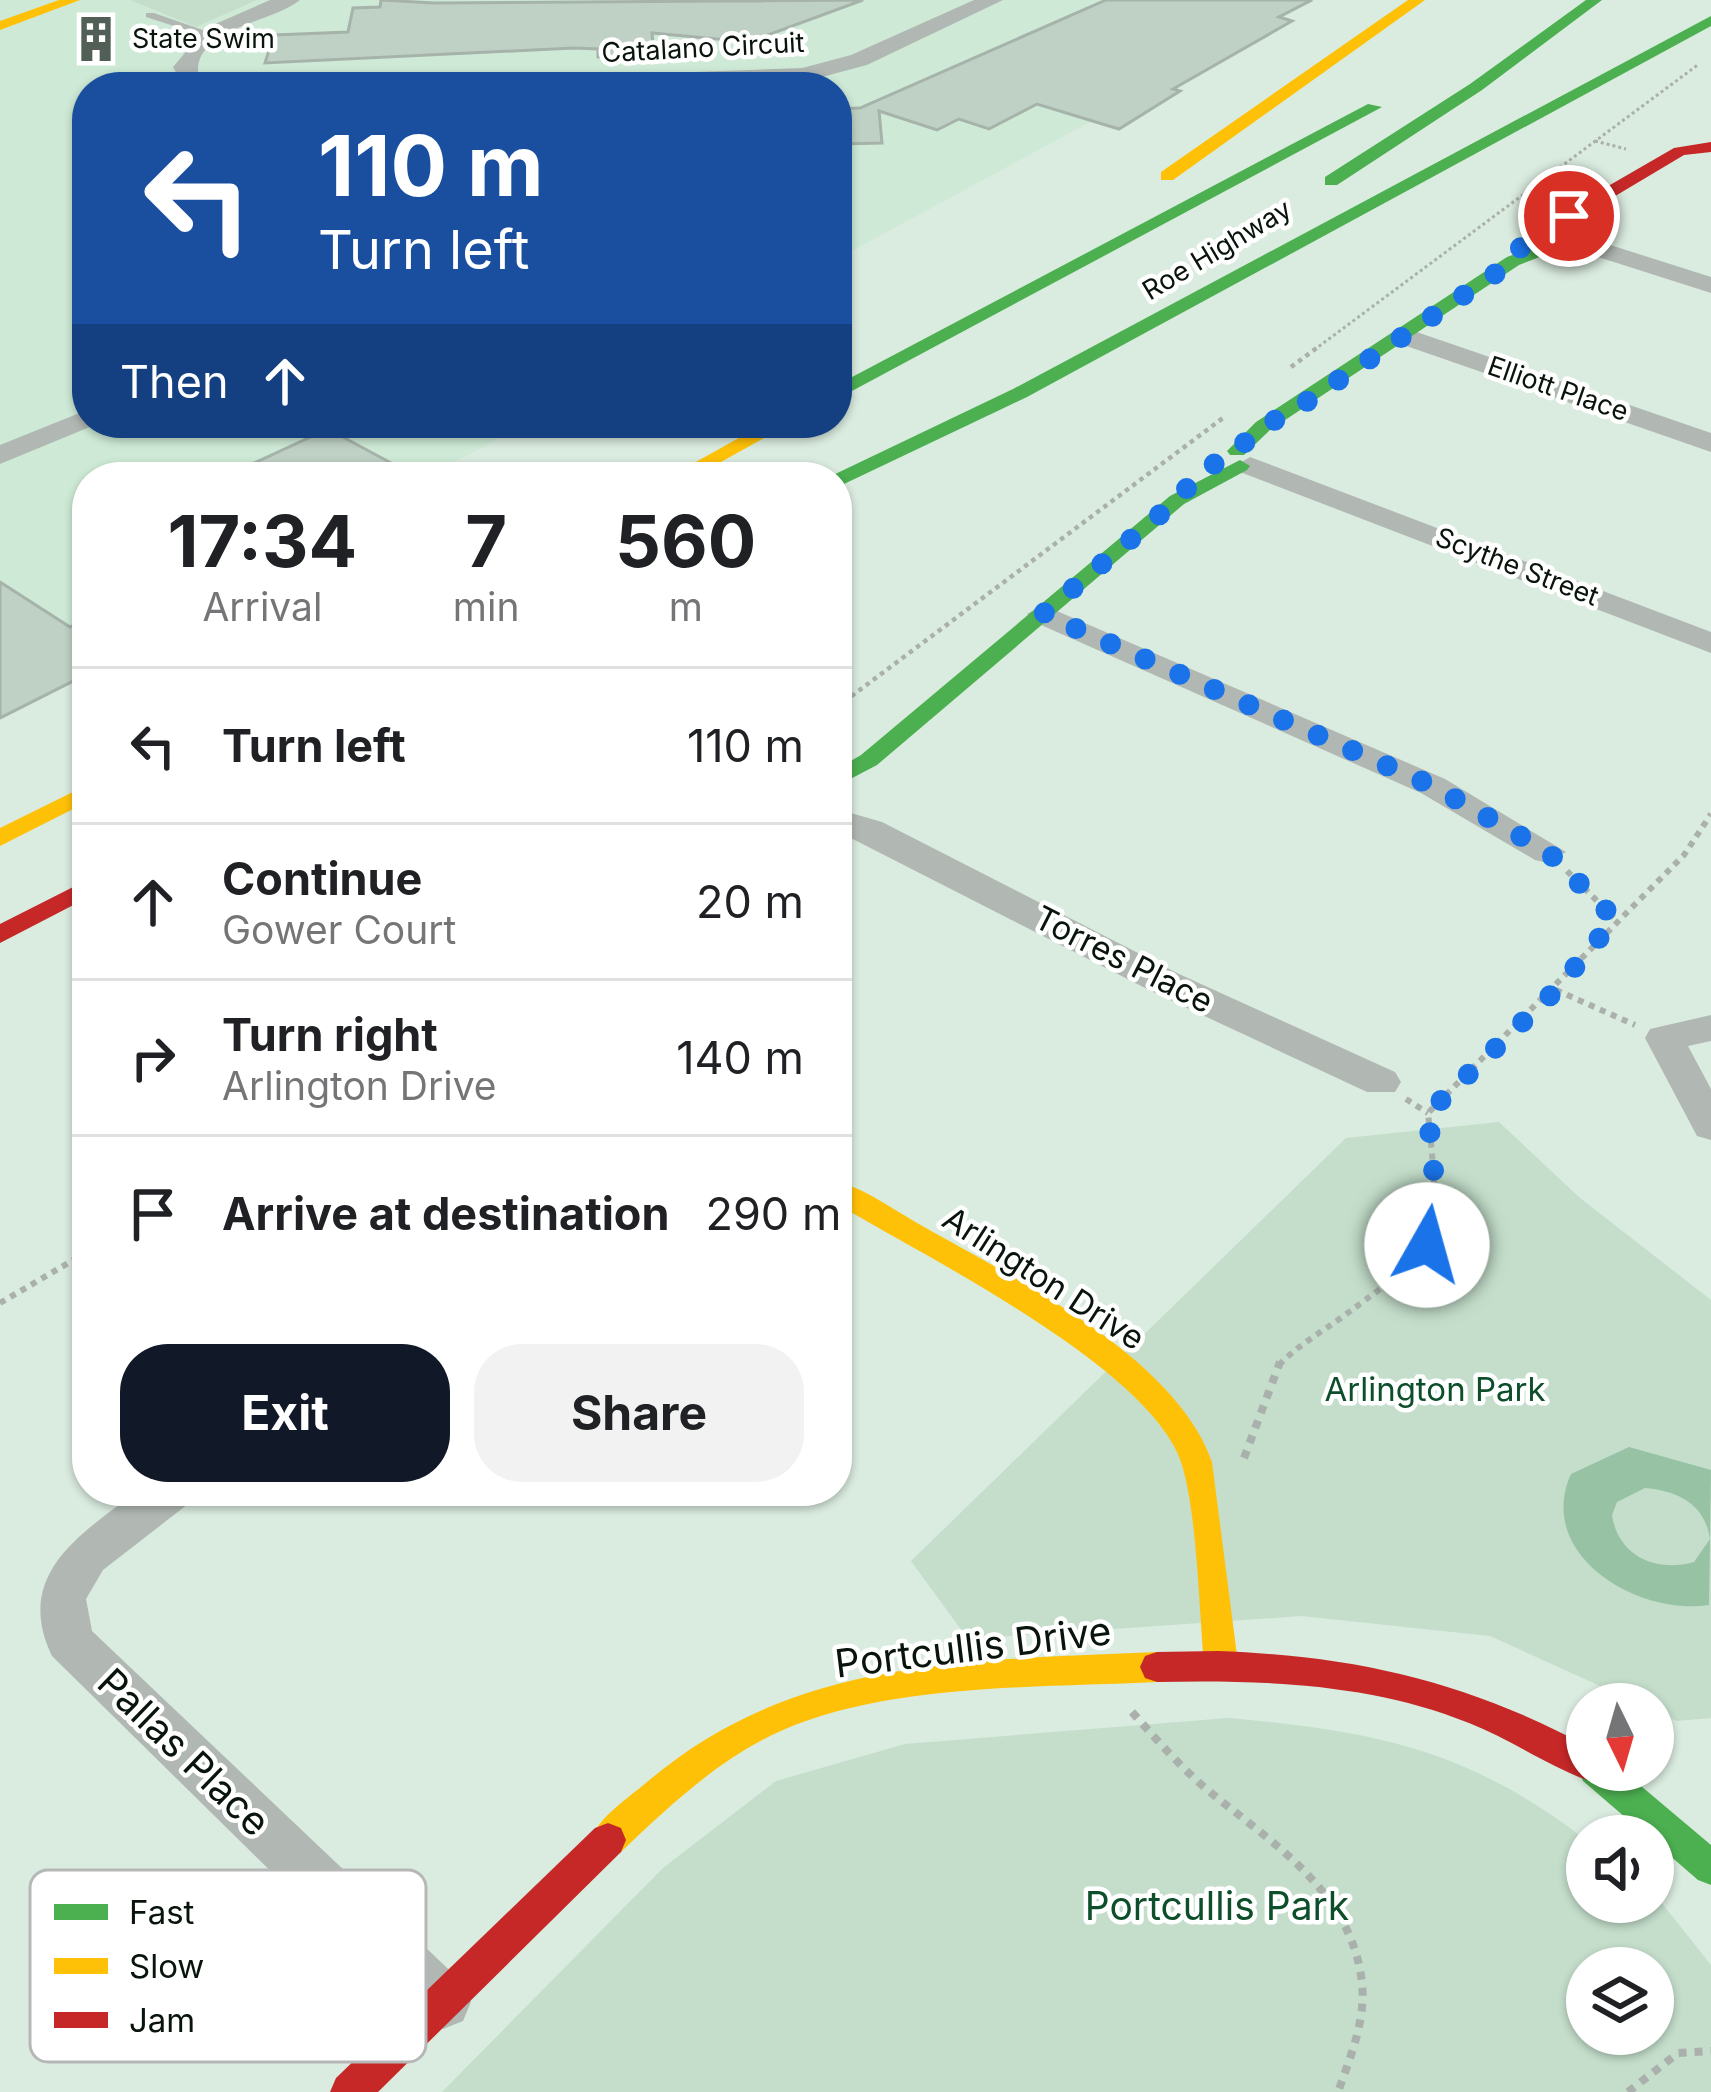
<!DOCTYPE html>
<style>
:root{--surface:#fff;--page:#f2f2f2;--text:#202124;--muted:#757577;--line:#e0e0e0;--accent:#111827}
body{margin:0;font-family:Inter,sans-serif;background:var(--page);color:var(--text);height:100vh;display:flex;flex-direction:column;font-size:45px;white-space:nowrap}
*{box-sizing:border-box;margin:0}
p{font-size:39px;color:var(--muted)}
.icon{flex:none;width:66px;height:66px;fill:none;stroke:currentColor;stroke-width:2;stroke-linecap:round;stroke-linejoin:round}
.map{position:relative;flex:1;overflow:hidden}
.panel{position:absolute;left:72px;top:462px;width:780px;height:1044px;display:flex;flex-direction:column;background:var(--surface);border-radius:48px;box-shadow:0 3px 9px #0004}
.panel>*{flex:none}
.top-card{position:absolute;left:72px;top:72px;width:780px;height:366px;border-radius:48px;box-shadow:0 3px 9px #0004;background:#1a4fa0;color:#fff;overflow:hidden}
.needle{width:78px;rotate:175deg}
.controls{position:absolute;left:1566px;top:1683px;display:grid;gap:24px}
.controls a{display:grid;place-items:center;width:108px;height:108px;border-radius:50%;background:var(--surface);box-shadow:0 3px 9px #0004;font-size:60px}
.pin{position:absolute;display:grid;place-items:center;width:102px;height:102px;color:#fff;margin:-51px;border:6px solid #fff;border-radius:50%;box-shadow:0 3px 12px #0007}
.me{position:absolute;width:132px;margin:-66px;rotate:7deg;stroke-linejoin:round;filter:drop-shadow(0 0 9px #0008)}
.turn{display:flex;align-items:center;gap:42px;height:252px;padding:0 48px;font-size:54px}
.turn .icon{width:156px;height:156px;stroke-width:2.5}
.turn b{display:block;font-size:84px;line-height:102px}
.then{display:flex;align-items:center;height:114px;padding:0 48px;background:#0003;gap:24px;font-size:45px}
.eta{display:flex;justify-content:space-evenly;align-items:center;height:204px;text-align:center}
.eta b{font-size:72px;font-weight:700;line-height:84px}
.primary-button{display:flex;gap:24px;margin-top:auto;padding:24px 48px}
.primary-button a{flex:1;height:138px;border-radius:48px;background:var(--accent);color:#fff;font-size:48px;font-weight:700;line-height:138px;text-align:center}
.primary-button a+a{background:var(--page);color:var(--text)}
ul{padding:0;list-style:none}
li{display:flex;align-items:center;gap:36px;height:156px;padding:0 48px;border-top:3px solid var(--line)}
li div{flex:1}
li b{display:block;font-size:45px}
li em{font-style:normal}
.map>svg:first-child{display:block}
.built{fill:#ceead6}
.green{fill:#c4decb;fill-rule:evenodd}
.water{fill:#97c2a4;fill-rule:evenodd}
.building{fill:#bfd1c4;stroke:#a6b3aa;stroke-width:3}
.lines{fill:none;stroke-linecap:round;stroke-linejoin:round}
.path-far3{stroke:#aab0ab;stroke-width:3;stroke-dasharray:3 3;stroke-linecap:butt}
.path-far2{stroke:#aab0ab;stroke-width:4.5;stroke-dasharray:4.5 4.5;stroke-linecap:butt}
.path-far1{stroke:#aab0ab;stroke-width:6;stroke-dasharray:6 6;stroke-linecap:butt}
.path{stroke:#aab0ab;stroke-width:8;stroke-dasharray:8 8;stroke-linecap:butt}
.lane{fill:#b1b8b3;fill-rule:evenodd}
.street{fill:#b1b8b3;fill-rule:evenodd}
.fast{fill:#4caf50;fill-rule:evenodd}
.slow{fill:#ffc107;fill-rule:evenodd}
.jam{fill:#c62828;fill-rule:evenodd}
.route{stroke:#1a73e8;stroke-width:21;stroke-dasharray:0 37.8}
.labels{text-anchor:middle;stroke-width:9;stroke-linejoin:round;paint-order:stroke}
.far-poi-label{font-size:27px;fill:#09140c;stroke:#fff;text-anchor:start}
.far-street-label{font-size:27px;fill:#09140c;stroke:#fff}
.street-label{font-size:33px;fill:#09140c;stroke:#fff}
.park-label{font-size:33px;fill:#0e4f2b;stroke:#fff}
.near-street-label{font-size:39px;fill:#09140c;stroke:#fff}
.near-park-label{font-size:39px;fill:#0e4f2b;stroke:#fff}
.key{fill:#fff;stroke:#b5b8b6;stroke-width:3}
.key-label{font-size:33px;fill:#09140c}
</style>
<div class="map">
<svg width="1711" height="2092" viewBox="0 0 1711 2092">
<rect width="100%" height="100%" fill="#daebdf"/>
<!-- built -->
<path class="built" d="M0 0H1315L837 259V87H87V423H528L426 477H87V652L0 697Z"/>
<!-- green -->
<path class="green" d="M130 0H257L196 27Z
M1499 1122 1580 1198 1711 1300V1718L1677 1721 1653 1710V1704H1640L1490 1636 1301 1616 968 1639 911 1561 1346 1138Z
M1228 1718C1373 1731 1469 1749 1587 1841V1902H1653V1892L1711 1965V2092H442L663 1868 776 1781 905 1744ZM1653 1968V2034H1587V1968Z"/>
<!-- water -->
<path class="water" d="M1629 1447 1711 1470 1709 1605C1636 1616 1535 1554 1571 1474ZM1645 1488C1678 1491 1705 1504 1710 1539L1694 1562C1656 1573 1618 1556 1612 1515L1617 1502Z"/>
<!-- building -->
<path class="building" d="M381 0 434 3 863 0 749 42 652 33 654 55 598 57V49L574 48 265 63 274 35 348 32 353 8 380 7Z
M1106 0H1312L1279 17 1292 21 1173 89 1180 91 1119 129 1037 104 989 129 959 119 937 130 879 111 882 143 837 144V109L860 108Z
M328 429 417 477H224Z
M0 582 70 627 87 619V674L0 718Z"/>
<g class="lines">
<!-- path-far3 -->
<path class="path-far3" d="M1595 141 1626 149
M1314 350 1699 64"/>
<!-- path-far2 -->
<path class="path-far2" d="M1291 367 1318 347
M837 707 1223 418"/>
<!-- path-far1 -->
<path class="path-far1" d="M1567 871 1615 919
M1556 990 1635 1025
M1406 1099 1428 1113
M0 1303 87 1252
M1279 1365C1295 1348 1318 1334 1338 1320 1443 1244 1441 1242 1428 1113L1684 855 1711 814"/>
<!-- path -->
<path class="path" d="M1244 1458 1280 1362
M1132 1712C1157 1740 1181 1768 1210 1792 1275 1845 1352 1893 1362 1983 1366 2020 1350 2058 1338 2092
M1628 2092 1678 2053 1711 2051"/>
<!-- lane -->
<path class="lane" d="M146 13H154L217 35 208 37 146 17Z
M189 73 194 76 193 78 157 87 143 86Z"/>
<!-- street -->
<path class="street" d="M270 0H300C274 22 196 28 198 72L226 87 181 81 173 67 206 28Z
M974 0H1003L867 65 803 82 463 87 474 80 802 68 851 55Z
M1604 243 1711 277V293L1595 256 1591 251Z
M1405 328 1711 433V452L1395 342 1392 336Z
M87 410V423L97 424 0 464V445Z
M1250 457 1711 632V653L1240 472 1235 466Z
M1043 605 1445 779 1566 852 1548 863 1535 860 1421 793 1032 621 1027 614Z
M837 809 882 822 1179 974 1395 1072 1401 1082 1395 1092H1367L1153 992 837 831Z
M1711 1015V1041L1688 1046 1711 1089V1140L1697 1136 1645 1038 1650 1029Z
M138 1491H195L188 1504 103 1570 86 1599 92 1631 463 1983 471 2002 463 2021 443 2029 423 2021 52 1656C13 1575 80 1534 138 1491Z"/>
<!-- fast -->
<path class="fast" d="M1586 0H1602L1482 90 1337 185H1325V177L1470 84Z
M1711 16V26L1027 397 844 484 837 486V477H829L1013 389Z
M1368 104 1382 107 837 399V385Z
M1559 238 1568 243 1565 247 1519 265 1270 430 1244 455H1230L1227 451 1256 422 1507 257Z
M1240 460 1250 466 1247 470 1184 504 877 765 837 786V769L861 755 1170 496Z
M1587 1757V1770H1622L1711 1845V1885L1698 1880 1653 1841V1836H1647L1583 1781 1578 1770Z"/>
<!-- slow -->
<path class="slow" d="M59 0H80L0 30V21Z
M1408 0H1425L1173 180H1161V172Z
M766 423H791L694 477H669Z
M87 785V802L0 846V828Z
M837 1181C868 1190 898 1213 926 1228 1017 1280 1176 1357 1212 1462L1238 1663 1233 1673 1221 1678 1209 1673 1204 1663C1199 1612 1197 1494 1177 1452 1134 1360 926 1257 837 1204Z
M1157 1652 1169 1656 1174 1667 1169 1678 1157 1682C1039 1688 892 1683 783 1730 721 1757 669 1806 621 1852L608 1857 595 1852 590 1840C600 1816 627 1799 647 1782 796 1655 972 1661 1157 1652Z"/>
<!-- jam -->
<path class="jam" d="M1711 142V152L1684 155 1570 223 1560 236 1545 232 1558 215 1674 148Z
M87 880V898L0 943V924Z
M1218 1651C1356 1656 1465 1681 1587 1746V1770H1602L1587 1780C1546 1765 1510 1739 1469 1723 1370 1683 1263 1680 1157 1682L1145 1678 1140 1667 1145 1656 1157 1652Z
M608 1823 621 1828 626 1840 621 1852 378 2092H330L336 2078 595 1828Z"/>
</g>
<g class="lines">
<!-- route -->
<path class="route" d="M1427 1245 1436 1195 1428 1113 1556 990 1615 919 1548 852 1433 786 1043 614 1177 500 1203 469 1228 458 1263 426 1290 413 1514 261 1520 248 1548 238 1569 216"/>
</g>
<!-- icons -->
<defs>
<symbol id="building-bare" viewBox="-9 -9 18 18"><path d="M-4-6H4V6H1V3H-1V6H-4ZM-2.5-4.3h1.7v1.8h-1.7ZM.8-4.3h1.7v1.8H.8ZM-2.5-1h1.7V.8h-1.7ZM.8-1h1.7V.8H.8Z" fill="#525f56" stroke="#fff" stroke-width="2.5" paint-order="stroke"/></symbol>
</defs>
<g fill-rule="evenodd">
<use href="#building-bare" x="63" y="6" width="66" height="66"/>
</g>
<g class="labels">
<!-- far-poi labels -->
<g class="far-poi-label">
<text x="132" y="48">State Swim</text>
</g>
<!-- far-street labels -->
<g class="far-street-label">
<text transform="translate(703 48) rotate(-3)" y="9">Catalano Circuit</text>
<text transform="translate(1217 250) rotate(-31)" y="9">Roe Highway</text>
<text transform="translate(1558 389) rotate(19)" y="9">Elliott Place</text>
<text transform="translate(1517 567) rotate(21)" y="9">Scythe Street</text>
</g>
<!-- street labels -->
<g class="street-label">
<text transform="translate(1124 959) rotate(27)" y="12">Torres Place</text>
<text transform="translate(1044 1278) rotate(33)" y="12">Arlington Drive</text>
</g>
<!-- park labels -->
<g class="park-label">
<text x="1435" y="1401">Arlington Park</text>
</g>
<!-- near-street labels -->
<g class="near-street-label">
<text transform="translate(973 1647) rotate(-7)" y="14">Portcullis Drive</text>
<text transform="translate(184 1752) rotate(44)" y="14">Pallas Place</text>
</g>
<!-- near-park labels -->
<g class="near-park-label">
<text x="1217" y="1920">Portcullis Park</text>
</g>
</g>
<!-- legend -->
<rect x="30" y="1870" width="396" height="192" rx="18" class="key"/>
<rect x="54" y="1904" width="54" height="16" fill="#4caf50"/>
<rect x="54" y="1958" width="54" height="16" fill="#ffc107"/>
<rect x="54" y="2012" width="54" height="16" fill="#c62828"/>
<g class="key-label">
<text x="129" y="1924">Fast</text>
<text x="129" y="1978">Slow</text>
<text x="129" y="2032">Jam</text>
</g>
</svg>
<div class="controls">
<a><svg class="needle" viewBox="-14 -14 28 28"><path d="M0-13l5 13h-10z" fill="#e53935"/><path d="M0 13l5-13h-10z" fill="#757577"/></svg></a>
<a><svg class="icon" aria-label="sound" viewBox="0 0 24 24"><path d="M4 9h4l5-4v14l-5-4H4zM17 9q2 3 0 6"/></svg></a>
<a><svg class="icon" aria-label="layers" viewBox="0 0 24 24"><path d="M12 4l9 5-9 5-9-5zM3 14l9 5 9-5"/></svg></a>
</div>
<div class="pin" style="left:1569px;top:216px;background:#d93025"><svg class="icon" aria-label="arrive" viewBox="0 0 24 24"><path d="M6 21V4h12l-3 4 3 4H6"/></svg></div>
<svg class="me" style="left:1427px;top:1245px" viewBox="-20 -20 40 40"><circle r="19" fill="#fff"/><path d="M0-13L10 11 0 6-10 11z" fill="#1a73e8"/></svg>
<div class="top-card">
<div class="turn"><svg class="icon" aria-label="left" viewBox="0 0 24 24"><path d="M17 20v-9H6M10 6l-5 5 5 5"/></svg><div><b>110 m</b>Turn left</div></div>
<div class="then">Then<svg class="icon" aria-label="ahead" viewBox="0 0 24 24"><path d="M12 20V5M6 11l6-6 6 6"/></svg></div>
</div>
<section class="panel">
<div class="eta">
<div><b>17:34</b><p>Arrival</p></div>
<div><b>7</b><p>min</p></div>
<div><b>560</b><p>m</p></div>
</div>
<ul>
<li><svg class="icon" aria-label="left" viewBox="0 0 24 24"><path d="M17 20v-9H6M10 6l-5 5 5 5"/></svg><div><b>Turn left</b></div><em>110 m</em></li>
<li><svg class="icon" aria-label="ahead" viewBox="0 0 24 24"><path d="M12 20V5M6 11l6-6 6 6"/></svg><div><b>Continue</b><p>Gower Court</p></div><em>20 m</em></li>
<li><svg class="icon" aria-label="right" viewBox="0 0 24 24"><path d="M7 20v-9h11M14 6l5 5-5 5"/></svg><div><b>Turn right</b><p>Arlington Drive</p></div><em>140 m</em></li>
<li><svg class="icon" aria-label="arrive" viewBox="0 0 24 24"><path d="M6 21V4h12l-3 4 3 4H6"/></svg><div><b>Arrive at destination</b></div><em>290 m</em></li>
</ul>
<div class="primary-button"><a>Exit</a><a>Share</a></div>
</section>
</div>
